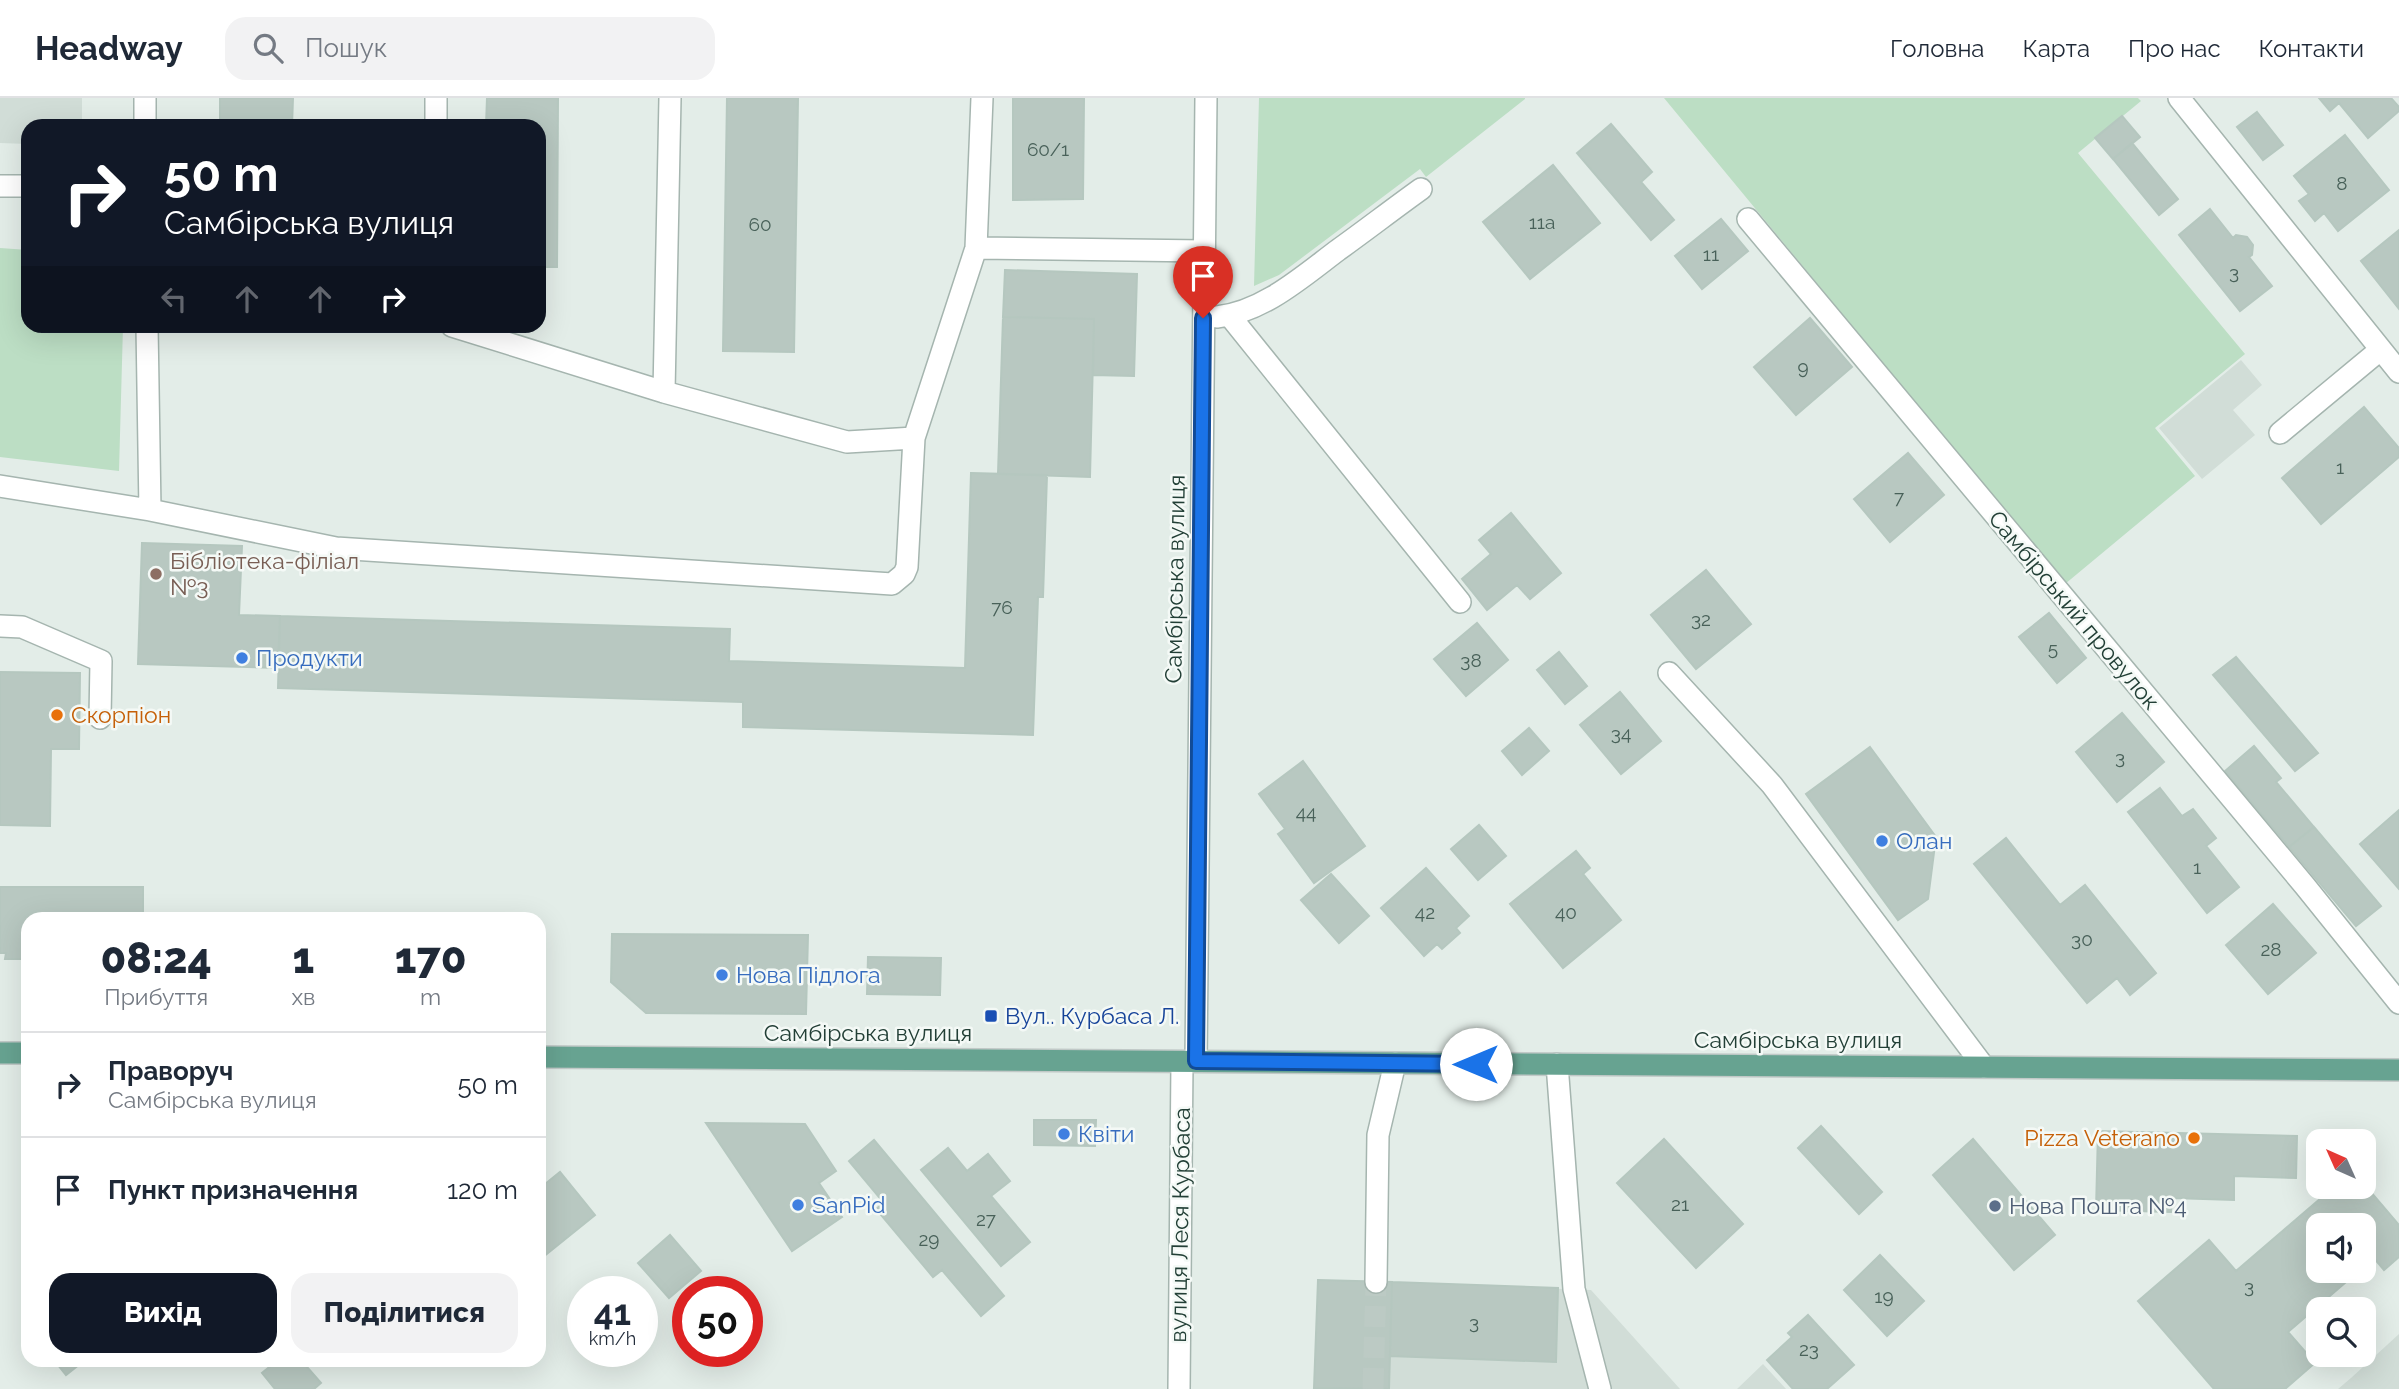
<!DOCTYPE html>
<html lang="uk">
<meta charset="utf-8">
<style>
:root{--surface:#fff;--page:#f2f2f3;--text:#1f2937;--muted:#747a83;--line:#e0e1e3;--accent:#111827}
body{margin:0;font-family:Raleway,sans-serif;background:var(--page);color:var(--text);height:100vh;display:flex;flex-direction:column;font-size:26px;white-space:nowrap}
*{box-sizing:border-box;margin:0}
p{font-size:23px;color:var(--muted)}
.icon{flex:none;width:38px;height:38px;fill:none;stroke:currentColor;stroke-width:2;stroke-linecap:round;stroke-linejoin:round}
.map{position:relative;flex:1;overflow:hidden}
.panel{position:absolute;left:21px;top:814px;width:525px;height:455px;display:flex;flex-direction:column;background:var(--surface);border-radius:21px;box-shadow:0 7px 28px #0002}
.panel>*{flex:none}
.banner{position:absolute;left:21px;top:21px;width:525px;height:214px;border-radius:21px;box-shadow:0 7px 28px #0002;background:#111827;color:#fff;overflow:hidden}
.needle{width:46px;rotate:315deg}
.fabs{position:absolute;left:2306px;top:1031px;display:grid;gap:14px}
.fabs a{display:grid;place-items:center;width:70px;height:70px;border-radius:14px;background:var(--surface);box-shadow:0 7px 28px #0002;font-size:35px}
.speed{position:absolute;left:567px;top:1178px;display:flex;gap:14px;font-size:35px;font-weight:700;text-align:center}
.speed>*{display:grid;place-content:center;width:91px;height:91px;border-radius:50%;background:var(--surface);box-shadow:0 7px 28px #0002;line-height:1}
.speed small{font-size:18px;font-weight:400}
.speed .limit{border:10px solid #d22;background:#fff;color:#111}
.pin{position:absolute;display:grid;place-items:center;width:60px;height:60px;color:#fff;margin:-72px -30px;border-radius:50% 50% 50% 0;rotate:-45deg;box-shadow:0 0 7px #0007}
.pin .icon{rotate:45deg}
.me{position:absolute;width:77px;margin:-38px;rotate:270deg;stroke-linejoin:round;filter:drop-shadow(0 0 5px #0008)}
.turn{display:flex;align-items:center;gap:24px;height:147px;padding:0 28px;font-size:32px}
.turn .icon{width:91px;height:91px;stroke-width:2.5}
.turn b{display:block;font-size:49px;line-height:60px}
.lanes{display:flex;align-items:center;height:66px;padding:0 28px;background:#0003;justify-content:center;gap:35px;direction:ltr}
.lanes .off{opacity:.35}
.eta{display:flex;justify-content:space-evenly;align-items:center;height:119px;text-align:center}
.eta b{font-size:42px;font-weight:800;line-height:49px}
.primary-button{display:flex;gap:14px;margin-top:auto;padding:14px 28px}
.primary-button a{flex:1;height:80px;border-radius:21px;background:var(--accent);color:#fff;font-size:28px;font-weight:800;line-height:80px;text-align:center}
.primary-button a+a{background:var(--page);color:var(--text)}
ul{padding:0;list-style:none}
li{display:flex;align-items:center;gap:21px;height:105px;padding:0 28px;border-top:2px solid var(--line)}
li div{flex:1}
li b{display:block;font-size:26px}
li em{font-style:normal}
header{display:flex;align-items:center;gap:42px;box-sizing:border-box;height:98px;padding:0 35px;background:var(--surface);border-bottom:2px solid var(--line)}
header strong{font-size:33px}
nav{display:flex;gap:38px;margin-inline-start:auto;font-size:24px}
.search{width:490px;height:63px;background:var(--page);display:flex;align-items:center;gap:18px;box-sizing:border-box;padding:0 24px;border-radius:21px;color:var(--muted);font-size:26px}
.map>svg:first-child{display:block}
.built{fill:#d1ddd7}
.green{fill:#bcdec4}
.building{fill:#b8c8c1;stroke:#b5c7bf;stroke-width:2}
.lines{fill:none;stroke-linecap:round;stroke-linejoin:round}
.minor-tunnel{stroke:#bccac4;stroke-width:21;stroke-dasharray:21 10;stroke-linecap:butt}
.minor-casing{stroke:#a5b5af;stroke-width:24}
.major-casing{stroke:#c1c9c7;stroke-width:24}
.minor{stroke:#fff;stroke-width:21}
.major{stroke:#67a391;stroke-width:21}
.route-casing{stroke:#114b97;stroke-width:18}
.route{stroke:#1a73e8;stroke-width:12}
.education-dot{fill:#8d6e63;stroke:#f4f9f6;stroke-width:2.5}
.shop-dot{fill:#3f7fe0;stroke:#f4f9f6;stroke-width:2.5}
.food-dot{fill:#e8710a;stroke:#f4f9f6;stroke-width:2.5}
.transit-dot{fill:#1a4fb4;stroke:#f4f9f6;stroke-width:2.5}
.service-dot{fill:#5c6f8a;stroke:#f4f9f6;stroke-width:2.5}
.labels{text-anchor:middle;stroke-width:5;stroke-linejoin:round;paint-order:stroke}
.number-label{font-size:19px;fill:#486159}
.education-label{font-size:23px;fill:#785e54;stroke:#f4f9f6;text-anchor:start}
.street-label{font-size:23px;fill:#223f36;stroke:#f4f9f6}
.shop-label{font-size:23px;fill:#366cbe;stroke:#f4f9f6;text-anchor:start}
.food-label{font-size:23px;fill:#c56008;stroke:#f4f9f6;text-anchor:start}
.transit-label{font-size:23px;fill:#164399;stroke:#f4f9f6;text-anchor:start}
.service-label{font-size:23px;fill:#4e5e75;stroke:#f4f9f6;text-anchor:start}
</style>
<header>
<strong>Headway</strong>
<div class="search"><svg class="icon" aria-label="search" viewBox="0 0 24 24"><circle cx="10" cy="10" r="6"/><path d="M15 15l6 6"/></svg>Пошук</div>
<nav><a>Головна</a><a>Карта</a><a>Про нас</a><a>Контакти</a></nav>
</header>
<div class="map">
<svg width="2399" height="1291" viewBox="0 0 2399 1291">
<rect width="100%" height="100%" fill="#e3ede8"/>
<!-- built -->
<path class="built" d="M0 0H82V28H28V46L0 45Z
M2241 262 2262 287 2233 312 2255 337 2202 381 2159 330Z
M1318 1182 1591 1192 1680 1291H1314Z
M2399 1236V1291H2338L2351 1280Z
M1763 1266 1786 1291H1737Z"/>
<!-- green -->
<path class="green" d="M1259 0H1525V1L1426 79 1420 71 1279 177 1254 188Z
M1664 0H2138L2141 3 2078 55 2245 256 2155 330 2195 378 2065 486Z
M0 150 28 152V228H123L119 373 0 359Z"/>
<!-- building -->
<path class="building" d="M220 0H293L292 28H220Z
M487 0H558L557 169H539V28H486Z
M727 0H798L794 254 723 253Z
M1013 0H1084L1083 101 1013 102Z
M2319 0H2391L2399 9V13L2368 40 2339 5 2330 13Z
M2257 14 2283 47 2263 62 2237 29Z
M2122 18 2140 39 2113 61 2095 40Z
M1611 26 1652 74 1641 84 1674 122 1651 142 1577 55Z
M2345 37 2389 92 2338 133 2324 115 2315 123 2299 103 2309 96 2294 78Z
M2132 45 2178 101 2159 117 2113 61Z
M1553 67 1600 125 1530 181 1483 124Z
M2210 111 2233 140 2236 137 2247 139 2253 147 2252 157 2249 159 2272 188 2240 213 2179 137Z
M1721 121 1748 153 1702 191 1675 158Z
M2399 132V211L2361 163Z
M1005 172 1137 176 1134 278 1093 277 1094 221 1003 219Z
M1003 219 1094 221 1090 379 998 376Z
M1810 220 1852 269 1796 317 1754 269Z
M2364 309 2399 350V359L2321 426 2282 380Z
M1908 355 1944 397 1890 444 1854 401Z
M971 375 1047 377 1043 499H1038L1033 637 743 629V604L278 590 280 518 730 531 729 563 965 570Z
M1511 415 1561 475 1530 501 1517 487 1487 512 1462 481 1491 456 1479 442Z
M142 445 242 448 239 517 280 518 278 570 138 566Z
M1706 472 1751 526 1696 571 1651 517Z
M2049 515 2086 560 2057 585 2019 539Z
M1477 525 1508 562 1466 598 1434 561Z
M1559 554 1587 588 1565 606 1537 572Z
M2236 559 2318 655 2295 673 2213 577Z
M0 574 80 575 79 651H51L50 728 0 727Z
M1620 594 1661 643 1621 676 1580 627Z
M2122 615 2164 664 2117 704 2076 654Z
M1529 630 1549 653 1522 677 1502 653Z
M2254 648 2281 680 2276 684 2314 729 2289 749 2225 673Z
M1870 649 1936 739 1928 801 1898 822 1806 696Z
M1303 663 1365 748 1314 785 1278 736 1285 731 1259 696Z
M2160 690 2182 718 2193 711 2216 740 2206 748 2239 789 2207 815 2128 714Z
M2399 712V791L2360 746Z
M1479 727 1506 758 1478 782 1451 751Z
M2314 729 2381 808 2356 828 2289 749Z
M2006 740 2060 807 2085 787 2156 875 2130 897 2117 880 2087 905 1974 766Z
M1576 753 1590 770 1583 776 1621 822 1563 870 1510 806Z
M1426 770 1469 818 1456 830 1460 835 1442 851 1437 846 1424 858 1381 810Z
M1331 776 1369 818 1339 845 1301 802Z
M0 789H143V821H28V861H5L6 855H0Z
M2273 806 2316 855 2268 896 2226 847Z
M612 836 808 837 806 916 646 915 611 884Z
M868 859 941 860 940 897 867 896Z
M1034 1022H1096L1095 1048 1034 1047Z
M706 1025 805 1026 836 1073 819 1085 842 1119 792 1153Z
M1821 1028 1882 1094 1859 1116 1798 1050Z
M2098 1033 2297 1038 2296 1080 2234 1078V1102L2172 1100 2171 1114 2096 1112Z
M1664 1041 1743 1126 1696 1170 1617 1085Z
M1973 1041 2055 1137 2014 1172 1933 1077Z
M874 1042 1004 1198 981 1218 942 1172 933 1179 876 1111 884 1105 849 1063Z
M948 1050 967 1073 988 1056 1010 1083 991 1098 1030 1144 1001 1168 921 1072Z
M560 1074 595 1117 543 1159 539 1153V1091Z
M2364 1086 2399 1127V1159L2384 1172 2374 1160 2364 1168V1127H2319V1172H2360L2288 1234 2315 1265 2285 1291H2214L2138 1203 2209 1142 2236 1173 2335 1088H2364Z
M670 1137 701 1173 669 1200 638 1165Z
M1880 1157 1924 1203 1887 1238 1844 1192Z
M1318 1182 1392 1184 1389 1291 1314 1290Z
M1392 1184 1558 1190 1556 1264 1390 1258Z
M1808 1217 1854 1267 1827 1291H1793L1767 1262 1792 1239 1788 1235Z
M54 1262H85L66 1277Z
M278 1262H301L321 1285 314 1291H275L262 1275Z"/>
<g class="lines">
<!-- minor-tunnel -->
<path class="minor-tunnel" d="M1373 1291 1376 1184"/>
<defs>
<path id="minor" d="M145 0V28
M436 0V28
M2179 0 2399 274
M0 88H28
M1748 121 2305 788 2399 905
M976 150 982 0
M1229 217 1460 504
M1217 219C1263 214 1302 179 1338 152 1366 132 1393 111 1421 91
M147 228 150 412
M452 228 664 294 847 344 914 340 976 150 1204 153
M664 294 670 0
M2280 335 2380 252
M0 388 150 412 336 450 892 486 904 476 907 469 914 340
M0 528 22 529 101 563 100 620
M1669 575 1772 687 1984 969
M1196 963 1206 0
M1557 966 1574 1191 1600 1291
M1376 1184 1378 1037 1395 965
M1179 1291 1182 964"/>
<path id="major" d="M0 955H28
M539 959 2399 972"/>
</defs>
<!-- minor casing -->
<use href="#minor" class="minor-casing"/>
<!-- major casing -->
<use href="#major" class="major-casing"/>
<!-- minor -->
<use href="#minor" class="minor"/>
<!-- major -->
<use href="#major" class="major"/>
</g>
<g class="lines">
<defs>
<path id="route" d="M1203 220 1196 963 1476 966"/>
</defs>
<!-- route casing -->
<use href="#route" class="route-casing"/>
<!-- route -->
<use href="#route" class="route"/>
</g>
<!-- markers -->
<circle class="education-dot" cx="156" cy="476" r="7"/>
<g class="shop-dot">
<circle cx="242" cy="560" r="7"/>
<circle cx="1882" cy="743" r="7"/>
<circle cx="722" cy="877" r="7"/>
<circle cx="1064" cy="1036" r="7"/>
<circle cx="798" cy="1107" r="7"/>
</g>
<g class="food-dot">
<circle cx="57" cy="617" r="7"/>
<circle cx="2194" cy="1040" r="7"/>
</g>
<rect class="transit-dot" x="984" y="911" width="14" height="14" rx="3.5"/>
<circle class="service-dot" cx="1995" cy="1108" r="7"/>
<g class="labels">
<!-- number labels -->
<g class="number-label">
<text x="1048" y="58">60/1</text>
<text x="2342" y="92">8</text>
<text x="1542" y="131">11а</text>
<text x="760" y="133">60</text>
<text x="1711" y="163">11</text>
<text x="2234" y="181">3</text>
<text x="1803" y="276">9</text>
<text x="2340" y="376">1</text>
<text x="1899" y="406">7</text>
<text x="1002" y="516">76</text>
<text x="1701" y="528">32</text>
<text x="2053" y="557">5</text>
<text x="1471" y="569">38</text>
<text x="1621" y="642">34</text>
<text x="2120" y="666">3</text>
<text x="1306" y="721">44</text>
<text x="2197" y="776">1</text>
<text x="1425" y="821">42</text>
<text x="1566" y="821">40</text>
<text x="2082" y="848">30</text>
<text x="2271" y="858">28</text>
<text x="1680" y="1113">21</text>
<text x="986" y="1128">27</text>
<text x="929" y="1148">29</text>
<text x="2249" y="1195">3</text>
<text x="1884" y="1205">19</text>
<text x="1474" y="1231">3</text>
<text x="1809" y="1258">23</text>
</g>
<!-- education labels -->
<g class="education-label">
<text x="170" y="471">Бібліотека-філіал<tspan x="170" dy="26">№3</tspan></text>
</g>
<!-- street labels -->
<g class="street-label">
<text transform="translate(1175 481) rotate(-89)" y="8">Самбірська вулиця</text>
<text transform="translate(2074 512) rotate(50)" y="8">Самбірський провулок</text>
<text x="868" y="943">Самбірська вулиця</text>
<text x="1798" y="950">Самбірська вулиця</text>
<text transform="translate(1180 1127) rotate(-89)" y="8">вулиця Леся Курбаса</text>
</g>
<!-- shop labels -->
<g class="shop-label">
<text x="256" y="568">Продукти</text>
<text x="1896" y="751">Олан</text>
<text x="736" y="885">Нова Підлога</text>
<text x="1078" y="1044">Квіти</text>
<text x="812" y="1115">SanPid</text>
</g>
<!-- food labels -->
<g class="food-label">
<text x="71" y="625">Скорпіон</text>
<text x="2180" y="1048" text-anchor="end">Pizza Veterano</text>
</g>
<!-- transit labels -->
<g class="transit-label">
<text x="1005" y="926">Вул.. Курбаса Л.</text>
</g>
<!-- service labels -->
<g class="service-label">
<text x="2009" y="1116">Нова Пошта №4</text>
</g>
</g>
</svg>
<div class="fabs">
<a><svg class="needle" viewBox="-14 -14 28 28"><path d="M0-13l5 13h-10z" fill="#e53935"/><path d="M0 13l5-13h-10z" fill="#747a83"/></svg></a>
<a><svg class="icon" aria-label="sound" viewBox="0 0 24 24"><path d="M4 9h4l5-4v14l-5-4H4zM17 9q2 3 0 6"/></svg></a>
<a><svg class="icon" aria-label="search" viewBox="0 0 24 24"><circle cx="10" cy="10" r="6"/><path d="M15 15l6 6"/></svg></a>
</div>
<div class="speed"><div>41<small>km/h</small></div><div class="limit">50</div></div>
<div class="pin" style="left:1203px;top:220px;background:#d93025"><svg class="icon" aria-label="arrive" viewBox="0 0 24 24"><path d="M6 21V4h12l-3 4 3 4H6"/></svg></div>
<svg class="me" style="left:1476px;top:966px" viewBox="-20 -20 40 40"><circle r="19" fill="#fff"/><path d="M0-13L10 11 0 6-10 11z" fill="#1a73e8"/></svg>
<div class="banner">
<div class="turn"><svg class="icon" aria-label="right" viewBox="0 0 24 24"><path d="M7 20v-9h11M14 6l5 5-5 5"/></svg><div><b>50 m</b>Самбірська вулиця</div></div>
<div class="lanes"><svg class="icon off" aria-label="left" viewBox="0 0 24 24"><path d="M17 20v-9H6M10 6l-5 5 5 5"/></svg><svg class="icon off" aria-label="ahead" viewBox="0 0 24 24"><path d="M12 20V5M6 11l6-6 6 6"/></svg><svg class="icon off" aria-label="ahead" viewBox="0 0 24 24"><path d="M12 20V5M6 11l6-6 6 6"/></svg><svg class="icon" aria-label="right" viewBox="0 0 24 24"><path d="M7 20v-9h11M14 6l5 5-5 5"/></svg></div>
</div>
<section class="panel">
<div class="eta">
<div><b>08:24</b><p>Прибуття</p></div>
<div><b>1</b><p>хв</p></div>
<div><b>170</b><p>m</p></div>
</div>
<ul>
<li><svg class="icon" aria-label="right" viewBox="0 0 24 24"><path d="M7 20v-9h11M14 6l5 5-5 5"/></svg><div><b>Праворуч</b><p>Самбірська вулиця</p></div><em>50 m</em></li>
<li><svg class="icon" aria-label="arrive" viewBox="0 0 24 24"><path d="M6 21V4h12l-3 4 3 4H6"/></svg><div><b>Пункт призначення</b></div><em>120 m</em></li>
</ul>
<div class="primary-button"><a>Вихід</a><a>Поділитися</a></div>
</section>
</div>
